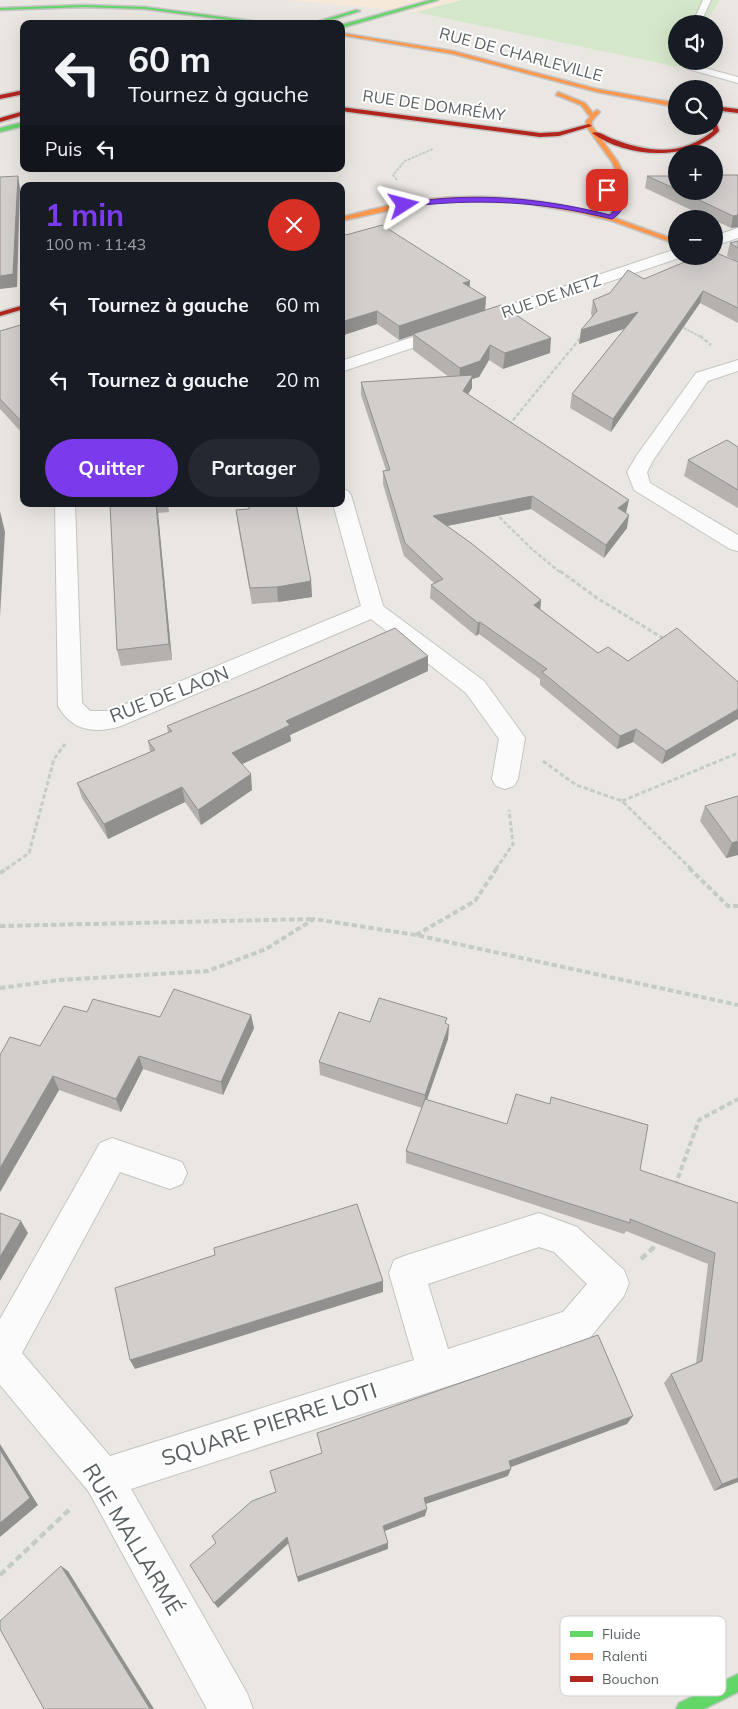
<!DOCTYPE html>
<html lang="fr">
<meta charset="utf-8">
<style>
:root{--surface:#171b24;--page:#242831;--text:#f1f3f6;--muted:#9ea1a6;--accent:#7c3aed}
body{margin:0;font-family:Mulish,sans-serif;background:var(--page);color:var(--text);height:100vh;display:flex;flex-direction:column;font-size:19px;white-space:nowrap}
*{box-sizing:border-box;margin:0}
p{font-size:16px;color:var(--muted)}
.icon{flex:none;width:28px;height:28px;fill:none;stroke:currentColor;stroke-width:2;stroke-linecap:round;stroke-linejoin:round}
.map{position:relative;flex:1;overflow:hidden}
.panel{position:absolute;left:20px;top:182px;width:325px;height:325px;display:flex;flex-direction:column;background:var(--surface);border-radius:10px;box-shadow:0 5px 20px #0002}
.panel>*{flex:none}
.banner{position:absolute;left:20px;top:20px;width:325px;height:152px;border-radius:10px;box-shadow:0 5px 20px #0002;background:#171b24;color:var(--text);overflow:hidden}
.fabs{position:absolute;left:668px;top:15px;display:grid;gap:10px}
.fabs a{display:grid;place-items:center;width:55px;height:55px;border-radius:50%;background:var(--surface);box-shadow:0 5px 20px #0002;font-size:25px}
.pin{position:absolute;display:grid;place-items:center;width:42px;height:42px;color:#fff;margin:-21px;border-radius:10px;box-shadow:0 2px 8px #0006}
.me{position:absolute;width:55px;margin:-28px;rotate:81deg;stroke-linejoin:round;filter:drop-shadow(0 0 4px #0008)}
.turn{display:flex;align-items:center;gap:18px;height:105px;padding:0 25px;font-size:22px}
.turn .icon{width:65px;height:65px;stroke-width:2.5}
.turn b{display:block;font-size:35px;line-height:42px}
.then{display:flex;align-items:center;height:48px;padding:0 25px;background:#0003;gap:10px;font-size:19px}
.round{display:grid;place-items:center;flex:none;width:52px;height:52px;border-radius:26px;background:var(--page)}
.headline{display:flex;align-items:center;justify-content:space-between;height:85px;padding:0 25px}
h1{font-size:30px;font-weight:700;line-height:38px;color:var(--accent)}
.cta{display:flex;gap:10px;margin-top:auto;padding:10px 25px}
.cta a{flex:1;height:58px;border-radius:30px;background:var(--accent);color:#fff;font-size:20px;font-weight:700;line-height:58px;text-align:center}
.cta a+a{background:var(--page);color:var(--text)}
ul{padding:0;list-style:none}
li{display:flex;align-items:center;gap:15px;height:75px;padding:0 25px}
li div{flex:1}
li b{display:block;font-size:19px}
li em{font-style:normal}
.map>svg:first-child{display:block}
.commercial{fill:#f6e9d9}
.green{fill:#d5e7cb}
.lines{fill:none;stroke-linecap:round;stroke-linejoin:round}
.lane-casing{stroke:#c5c5c4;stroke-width:2}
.street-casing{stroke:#c5c5c4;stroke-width:2}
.fast-casing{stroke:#c4c5c4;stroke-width:3}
.slow-casing{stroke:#c4c5c4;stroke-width:3}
.jam-casing{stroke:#c4c5c4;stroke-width:3}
.path-far5{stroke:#c5ccc5;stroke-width:1;stroke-dasharray:2.5 1;stroke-linecap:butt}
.path-far4{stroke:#c5ccc5;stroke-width:2;stroke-dasharray:3 1;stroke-linecap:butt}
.path-far3{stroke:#c5ccc5;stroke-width:2.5;stroke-dasharray:4 2;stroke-linecap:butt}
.path-far2{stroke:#c5ccc5;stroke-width:3;stroke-dasharray:4.5 2.5;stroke-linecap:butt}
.path-far1{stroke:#c5ccc5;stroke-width:4;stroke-dasharray:5.5 3;stroke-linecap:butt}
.path{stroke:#c5ccc5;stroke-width:4.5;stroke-dasharray:7 4;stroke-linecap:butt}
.lane{fill:#fcfbfb;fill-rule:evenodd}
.street{fill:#fcfbfb;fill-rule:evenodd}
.fast{fill:#63d668;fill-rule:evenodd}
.slow{fill:#ff974d;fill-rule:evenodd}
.jam{fill:#b3261e;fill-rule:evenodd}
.wall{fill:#b4b1af}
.shaded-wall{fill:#92908f}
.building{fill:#d1cecc;stroke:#92908f}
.route{fill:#7c3aed;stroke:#51269a}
.labels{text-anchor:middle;stroke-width:4;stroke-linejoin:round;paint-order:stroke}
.far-street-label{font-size:16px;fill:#585f62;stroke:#fff}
.street-label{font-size:19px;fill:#585f62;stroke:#fff}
.near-street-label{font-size:22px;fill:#585f62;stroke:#fff}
.key{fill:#fff;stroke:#cdcfd0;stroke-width:1}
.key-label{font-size:14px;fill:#585f62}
</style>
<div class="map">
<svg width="738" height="1709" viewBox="0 0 738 1709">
<rect width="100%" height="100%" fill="#eae6e2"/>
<!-- commercial -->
<path class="commercial" d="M289 0H462L416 12Z"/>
<!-- green -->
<path class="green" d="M462 0H720L710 15 708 24H676V61H703V72L416 12Z"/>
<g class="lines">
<defs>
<path id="lane" d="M703 0H711L700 24H692Z
M677 61H688L694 65 738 77V83L688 69Z"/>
<path id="street" d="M738 228V238L714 246V236Z
M676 249V256L682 257 341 372V361Z
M738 360V371L708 381 654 459 647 472 650 483 738 535V551L730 549 634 490 627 472 637 455 696 373Z
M341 489 348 491 351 495 383 606 484 681 521 732 525 738 518 779 514 786 505 789 496 786 492 779 499 739 466 693 371 619 121 726C94 734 72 731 58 706L55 504H75L82 703 90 711H109L361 606 333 504H341Z
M112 1138 182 1162 187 1173 182 1184 170 1189 120 1172 22 1353 110 1456 414 1360 389 1273 394 1260 407 1255 539 1213 577 1227 624 1270 629 1283 624 1296 588 1340 575 1345 131 1489 247 1693 253 1709H207L89 1492 0 1385V1319L100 1143ZM539 1247 554 1252 587 1284 563 1312 448 1349 428 1284Z"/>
<path id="fast" d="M431 0H438L341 28V25Z
M83 5 145 7 275 24H260L145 9 83 7 0 10V8Z
M356 10 360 11 318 24H310Z
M24 122V126L0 132V128Z
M738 1674V1692L704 1709H676L679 1703Z"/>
<path id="slow" d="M341 33 453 51 597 89 676 103V107L597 92 453 54 341 35Z
M558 92 585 103 593 113 597 110 600 112 592 121V126L618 162 622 171V179L627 187V197L615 218 676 240V244L612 221 581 213 518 202 452 201 419 204 341 221V217C367 211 393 203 420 200 484 192 547 199 609 216L621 197V187L616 179V171L612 162 586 126V121L590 117 581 105 556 95Z"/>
<path id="jam" d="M24 90V94L0 99V95Z
M714 106 738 109V113L714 110Z
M341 107 540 133 559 132 589 124 592 126 559 136 540 137 341 111Z
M24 111V115L0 122V118Z
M714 122 717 124 719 131C689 162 626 158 592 133 598 130 607 137 613 139 649 153 683 156 713 131L712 126H714Z
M24 305V309L0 316V312Z"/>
</defs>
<!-- lane casing -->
<use href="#lane" class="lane-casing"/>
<!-- street casing -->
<use href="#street" class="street-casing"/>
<!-- fast casing -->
<use href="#fast" class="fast-casing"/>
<!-- slow casing -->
<use href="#slow" class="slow-casing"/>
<!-- jam casing -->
<use href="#jam" class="jam-casing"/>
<!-- path-far5 -->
<path class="path-far5" d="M430 150 433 149"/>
<!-- path-far4 -->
<path class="path-far4" d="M397 180 393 175 405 161 433 149
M680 326 701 337
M581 337 583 335"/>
<!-- path-far3 -->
<path class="path-far3" d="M700 336 711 345
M509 425 582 336
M495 513 533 550 561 573"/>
<!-- path-far2 -->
<path class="path-far2" d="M560 571 597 598 666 640
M543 761 576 785 622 801 691 869
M622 801 738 753
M6 869 29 853 54 759 65 744
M496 869 513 844 509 810"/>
<!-- path-far1 -->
<path class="path-far1" d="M689 868 728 906H738
M0 873 8 868
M0 926 312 919
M416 935 475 901 497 868
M0 988 60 980 208 971 266 949 314 919 416 935 738 1005
M675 1186 699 1120 738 1099
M655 1241 656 1239"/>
<!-- path -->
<path class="path" d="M641 1259 653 1248 656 1240
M0 1575 72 1507"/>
<!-- lane -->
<use href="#lane" class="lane"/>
<!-- street -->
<use href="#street" class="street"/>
<!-- fast -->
<use href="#fast" class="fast"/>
<!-- slow -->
<use href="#slow" class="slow"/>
<!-- jam -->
<use href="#jam" class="jam"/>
</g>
<!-- wall -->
<path class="wall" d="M738 175V227L731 228 714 220V219H710L645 188 647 176H676V191H714Z
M341 233 470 281 469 287 486 297 485 311 550 353 503 369 489 360 479 377 472 379V388L468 394 626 513 627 528 604 558 531 509 447 526 541 600 540 609 598 653 628 661 738 682 662 764 633 742 617 749 540 685V679L479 634 476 636 430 598 431 585 434 583 404 556 383 484V471L386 470 361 395V382L449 377 413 350V335L399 340 377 324 341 336Z
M738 241V323L700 303 611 432 570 408 572 394 625 328 579 344 592 317 591 313 593 300 644 279 736 261 727 256 730 243Z
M24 324V435L0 409V331Z
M738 447V508L684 476 688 460Z
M110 504H168L169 512 158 513 172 660 121 666 117 650Z
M248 504H296L311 581 312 597 278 602 252 604 238 526 236 510 249 509Z
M428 656V671L290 735 291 741 242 764 252 790 201 825 185 802 108 839 82 798 77 783 150 752 148 741 168 733 167 726Z
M738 796V855L726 858 700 821 705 806Z
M87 1012 160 1017 251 1015 254 1028 223 1095 143 1069 121 1112 59 1090 0 1192 40 1046Z
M370 1022 446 1024 449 1025 448 1039 427 1100 738 1203V1482L714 1491 664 1383 671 1374 696 1363 708 1264 626 1231 624 1234 406 1163V1151L422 1108 320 1075 319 1062Z"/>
<!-- shaded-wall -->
<path class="shaded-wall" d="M18 176 20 188 17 287 0 289V276Z
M738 215V227L731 228 733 216Z
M470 281 469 294 463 283Z
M703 291 700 303 611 432 613 419Z
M486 297 485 311 399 340V326Z
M377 311V324L341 336V322Z
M638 312 636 325 579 344 581 330Z
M551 338 550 353 503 369 505 353Z
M490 345 489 360 479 377 472 379V388L462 403 459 384 460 368Z
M21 421H24V433Z
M532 496 531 509 432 529 433 516Z
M629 500 626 513 618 508Z
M156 504 158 513 172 660 169 644Z
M0 511 5 532 0 616Z
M629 515 627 528 604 558 606 545Z
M311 581 312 597 278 602 277 587Z
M541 600 540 613 534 605Z
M480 622 479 634 476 636 478 623Z
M428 656V671L290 735 291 741 234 768 232 753 286 721Z
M738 709V719L662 764 666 751Z
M636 729 633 742 617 749 620 736Z
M251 774 252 790 201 825 198 810Z
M182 787 185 802 108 839 104 824Z
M738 841V855L726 858 732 843Z
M251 1015 254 1028 223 1095 221 1082Z
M449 1025 448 1039 424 1108 425 1095Z
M139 1056 143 1069 121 1112 116 1099Z
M53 1076 59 1090 0 1192V1168Z
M21 1221 28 1233 0 1281V1257Z
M383 1281V1292L135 1369 130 1360Z
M633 1416 627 1424 506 1469 509 1461Z
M0 1444 38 1505 0 1537Z
M511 1469 508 1476 423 1505 424 1498Z
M738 1478V1482L714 1491 722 1484Z
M427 1509 425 1516 382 1532 383 1526Z
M287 1537 289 1543 218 1608 214 1603Z
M388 1543V1549L298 1582 297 1577Z
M61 1566 68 1571 154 1709H150Z"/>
<!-- building -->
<path class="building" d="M714 175H738V215L733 216 680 191H714Z
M18 176 13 274 0 276V177Z
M647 176H676V189Z
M382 225 470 281 463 283 486 297 399 326 377 311 341 322V233L342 232 346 235Z
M738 241V248L730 243Z
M714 252 738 262V308L703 291 613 419 572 394 638 312 581 330 597 311 593 300 610 293 628 270 644 279 699 256H714Z
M501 305 551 338 505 353 490 345 480 361 460 368 413 334Z
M24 324V421H21L0 399V331Z
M473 375 463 391 629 500 618 508 629 515 606 545 532 496 433 516 471 543 541 600 534 605 598 653 608 647 628 661 677 628 738 682V709L666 751 636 729 620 736 542 672 547 669 480 622 478 623 431 585 443 579 405 543 383 471 390 470 361 382Z
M727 440 738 447V490L688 460Z
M110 504H156L169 644 117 650Z
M249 504H296L311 581 277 587 250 588 236 510 249 509Z
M395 628 428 656 286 721 290 725 232 753 251 774 198 810 182 787 104 824 77 783 155 750 148 741 172 731 167 726 257 689Z
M738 796V841L732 843 705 806Z
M174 989 251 1015 221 1082 139 1056 116 1099 53 1076 0 1168V1055L10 1037 40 1046 64 1006 87 1012 93 999 160 1017Z
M379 998 447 1018 445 1023 449 1025 425 1095 319 1062 339 1012 370 1022Z
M516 1094 550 1104 551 1097 648 1125 640 1170 738 1203V1478L722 1484 671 1374 702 1361 715 1253 630 1219V1223L406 1151 425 1099 507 1124Z
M357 1204 383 1281 130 1360 115 1288 215 1255 214 1248Z
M0 1213 21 1221 0 1257Z
M598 1335 633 1416 509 1461 511 1469 424 1498 427 1509 383 1526 388 1543 297 1577 287 1537 214 1603 190 1565 216 1543 212 1536 252 1501 276 1492 270 1471 322 1453 317 1433Z
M0 1450 30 1498 0 1523Z
M61 1566 150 1709H44L0 1629V1621Z"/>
<!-- route -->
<path class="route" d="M619 177C634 188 626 211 612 219 539 201 478 198 404 207L401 205C407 201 419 201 427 200 489 193 550 200 610 215 618 206 625 195 618 183L610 192 604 190Z"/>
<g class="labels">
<!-- far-street labels -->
<g class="far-street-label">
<text transform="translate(521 54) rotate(15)" y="6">RUE DE CHARLEVILLE</text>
<text transform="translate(434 105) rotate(8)" y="6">RUE DE DOMRÉMY</text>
<text transform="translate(551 296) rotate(-19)" y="6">RUE DE METZ</text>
</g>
<!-- street labels -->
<g class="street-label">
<text transform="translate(169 694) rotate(-21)" y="7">RUE DE LAON</text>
</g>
<!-- near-street labels -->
<g class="near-street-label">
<text transform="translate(269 1424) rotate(-18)" y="8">SQUARE PIERRE LOTI</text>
<text transform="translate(133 1539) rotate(59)" y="8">RUE MALLARMÉ</text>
</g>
</g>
<!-- legend -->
<rect x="560" y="1616" width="166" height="80" rx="8" class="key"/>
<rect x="570" y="1631" width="23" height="6" fill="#63d668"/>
<rect x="570" y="1653" width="23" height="7" fill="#ff974d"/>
<rect x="570" y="1676" width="23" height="6" fill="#b3261e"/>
<g class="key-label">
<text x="602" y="1639">Fluide</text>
<text x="602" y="1661">Ralenti</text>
<text x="602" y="1684">Bouchon</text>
</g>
</svg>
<div class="fabs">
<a><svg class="icon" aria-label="sound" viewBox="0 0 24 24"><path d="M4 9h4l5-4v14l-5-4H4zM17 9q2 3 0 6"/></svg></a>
<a><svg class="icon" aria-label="search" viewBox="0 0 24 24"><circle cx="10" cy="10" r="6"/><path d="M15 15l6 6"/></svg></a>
<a>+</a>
<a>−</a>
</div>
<div class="pin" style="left:607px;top:190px;background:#d93025"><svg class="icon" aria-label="arrive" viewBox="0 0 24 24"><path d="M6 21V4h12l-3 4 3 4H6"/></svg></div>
<svg class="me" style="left:404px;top:205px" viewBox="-20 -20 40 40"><path d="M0-17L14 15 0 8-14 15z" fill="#7c3aed" stroke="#fff" stroke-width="4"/></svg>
<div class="banner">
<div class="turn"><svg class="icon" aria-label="left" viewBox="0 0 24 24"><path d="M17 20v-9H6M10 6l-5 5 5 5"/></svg><div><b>60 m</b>Tournez à gauche</div></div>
<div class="then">Puis<svg class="icon" aria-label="left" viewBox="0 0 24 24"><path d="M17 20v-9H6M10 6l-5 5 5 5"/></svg></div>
</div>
<section class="panel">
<div class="headline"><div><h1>1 min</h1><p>100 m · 11:43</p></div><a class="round" style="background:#d93025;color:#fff"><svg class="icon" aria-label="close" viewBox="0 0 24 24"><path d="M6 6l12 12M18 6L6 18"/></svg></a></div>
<ul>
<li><svg class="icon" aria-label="left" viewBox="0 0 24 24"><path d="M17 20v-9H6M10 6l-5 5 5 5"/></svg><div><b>Tournez à gauche</b></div><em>60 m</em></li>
<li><svg class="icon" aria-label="left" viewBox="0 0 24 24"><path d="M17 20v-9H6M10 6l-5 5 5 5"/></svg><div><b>Tournez à gauche</b></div><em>20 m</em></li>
</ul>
<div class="cta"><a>Quitter</a><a>Partager</a></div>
</section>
</div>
